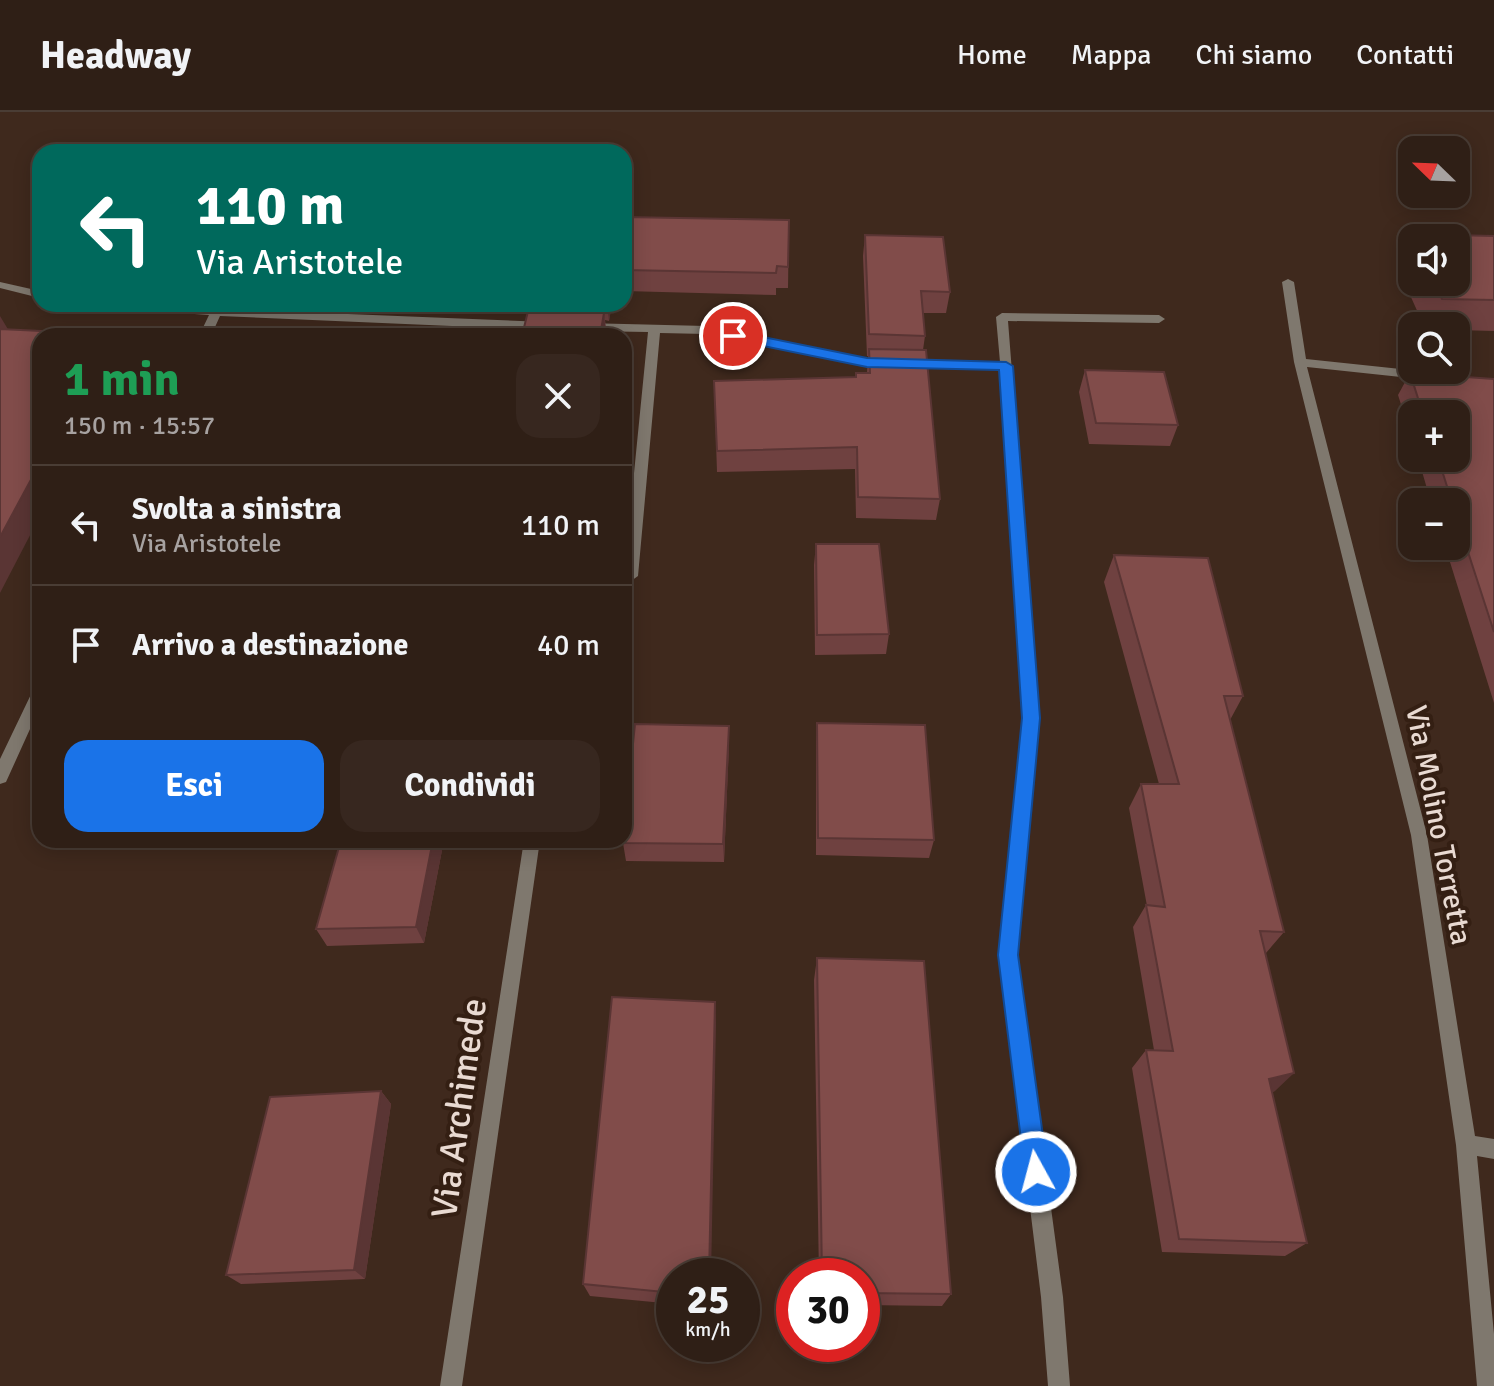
<!DOCTYPE html>
<html lang="it">
<meta charset="utf-8">
<style>
:root{--surface:#2f1f16;--page:#37271f;--text:#f1f3f6;--muted:#a7a2a1;--line:#4a3d35;--accent:#1a73e8}
body{margin:0;font-family:Signika,sans-serif;background:var(--page);color:var(--text);height:100vh;display:flex;flex-direction:column;font-size:30px;white-space:nowrap}
*{box-sizing:border-box;margin:0}
p{font-size:26px;color:var(--muted)}
.icon{flex:none;width:44px;height:44px;fill:none;stroke:currentColor;stroke-width:2;stroke-linecap:round;stroke-linejoin:round}
.map{position:relative;flex:1;overflow:hidden}
.details{position:absolute;left:32px;top:216px;width:600px;height:520px;display:flex;flex-direction:column;background:var(--surface);border-radius:24px;box-shadow:0 4px 20px #0003,0 0 0 2px var(--line)}
.details>*{flex:none}
.hud{position:absolute;left:32px;top:32px;width:600px;height:168px;border-radius:24px;box-shadow:0 4px 20px #0003,0 0 0 2px var(--line);background:#00695c;color:#fff;overflow:hidden}
.needle{width:52px;rotate:293deg}
.buttons{position:absolute;left:1398px;top:24px;display:grid;gap:16px}
.buttons a{display:grid;place-items:center;width:72px;height:72px;border-radius:16px;background:var(--surface);box-shadow:0 4px 20px #0003,0 0 0 2px var(--line);font-size:40px}
.speed{position:absolute;left:656px;top:1146px;display:flex;gap:16px;font-size:40px;font-weight:700;text-align:center}
.speed>*{display:grid;place-content:center;width:104px;height:104px;border-radius:50%;background:var(--surface);box-shadow:0 4px 20px #0003,0 0 0 2px var(--line);line-height:1}
.speed small{font-size:20px;font-weight:400}
.speed .limit{border:12px solid #d22;background:#fff;color:#111}
.pin{position:absolute;display:grid;place-items:center;width:68px;height:68px;color:#fff;margin:-34px;border:4px solid #fff;border-radius:50%;box-shadow:0 2px 8px #0007}
.me{position:absolute;width:88px;margin:-44px;rotate:353deg;stroke-linejoin:round;filter:drop-shadow(0 0 6px #0008)}
.turn{display:flex;align-items:center;gap:28px;height:168px;padding:0 32px;font-size:36px}
.turn .icon{width:104px;height:104px;stroke-width:2.5}
.turn b{display:block;font-size:56px;line-height:68px}
.round{display:grid;place-items:center;flex:none;width:84px;height:84px;border-radius:24px;background:var(--page)}
.summary{display:flex;align-items:center;justify-content:space-between;height:136px;padding:0 32px}
h1{font-size:48px;font-weight:800;line-height:60px;color:#1e9e55}
.cta{display:flex;gap:16px;margin-top:auto;padding:16px 32px}
.cta a{flex:1;height:92px;border-radius:24px;background:var(--accent);color:#fff;font-size:32px;font-weight:800;line-height:92px;text-align:center}
.cta a+a{background:var(--page);color:var(--text)}
ul{padding:0;list-style:none}
li{display:flex;align-items:center;gap:24px;height:120px;padding:0 32px;border-top:2px solid var(--line)}
li div{flex:1}
li b{display:block;font-size:30px}
li em{font-style:normal}
header{display:flex;align-items:center;gap:48px;box-sizing:border-box;height:112px;padding:0 40px;background:var(--surface);border-bottom:2px solid var(--line)}
header strong{font-size:38px}
nav{display:flex;gap:44px;margin-inline-start:auto;font-size:28px}
.map>svg:first-child{display:block}
.green{fill:#555229}
.lines{fill:none;stroke-linecap:round;stroke-linejoin:round}
.street{fill:#7f786e;fill-rule:evenodd}
.wall{fill:#6f4140;fill-rule:evenodd}
.shaded-wall{fill:#5a3534}
.building{fill:#814c4a;stroke:#5a3534;stroke-width:2}
.route{fill:#1a73e8;stroke:#114b97;stroke-width:2}
.labels{text-anchor:middle;stroke-width:8;stroke-linejoin:round;paint-order:stroke}
.street-label{font-size:30px;fill:#e9dad2;stroke:#341f13}
.near-street-label{font-size:36px;fill:#e9dad2;stroke:#341f13}
</style>
<header>
<strong>Headway</strong>
<nav><a>Home</a><a>Mappa</a><a>Chi siamo</a><a>Contatti</a></nav>
</header>
<div class="map">
<svg width="1494" height="1274" viewBox="0 0 1494 1274">
<rect width="100%" height="100%" fill="#3f291d"/>
<!-- green -->
<path class="green" d="M250 192H475L472 202Z"/>
<g class="lines">
<!-- street -->
<path class="street" d="M1288 167 1294 170 1306 247 1429 260 1435 264 1429 268 1307 255 1427 723 1475 1024 1494 1027V1047L1477 1044 1494 1222V1274H1477L1456 1033 1411 723 1294 250 1282 170Z
M0 170 40 179V186L0 176Z
M101 192 212 196 214 192H226L224 197 545 210 551 214 545 218 220 204 211 224H199L209 203 107 196Z
M1002 201 1159 203 1165 207 1159 211 1008 209 1039 606 1017 843 1063 1185 1070 1274H1048L1041 1185 999 843 1023 606 1000 258 867 255 706 222 660 221 638 464 631 469 626 468 624 462 648 220 584 219 578 215 584 211 706 214 867 247 1000 250 996 205Z
M40 572V595L6 670 0 672V647L35 574Z
M524 728H540L462 1274H440Z"/>
</g>
<!-- wall -->
<path class="wall" d="M40 105V125L34 112Z
M624 105 789 108 788 176H776V183L624 179Z
M1411 122 1494 124V219L1456 218V214H1424L1396 152ZM1412 126 1456 170H1412Z
M865 123 950 180 946 201H923L925 224 923 238 940 387 936 408 856 406 855 357 717 360 714 269 855 265 867 261 868 244H867L863 144Z
M532 192H612L609 209 605 208 607 222 533 199Z
M1085 258 1178 313 1170 334 1089 332 1079 280Z
M1410 261 1494 267V591L1445 434H1456V390H1431L1418 346H1456V302H1412V327L1398 283Z
M816 432 889 522 886 542 815 543 814 453Z
M1114 443 1243 584 1230 608 1284 820 1266 841H1265L1275 979 1272 980 1307 1131 1285 1144 1162 1140 1132 956 1146 938H1154L1133 815 1146 793 1147 794 1129 696 1141 672H1159L1104 470Z
M817 611 934 728 929 746 816 743V630Z
M729 614V633L724 750 626 749 623 731Z
M341 728H444L424 831 327 834 316 817Z
M817 846 951 1182 942 1194 862 1193V1164H819L814 868Z
M716 911 674 1164V1192L590 1184 583 1172Z
M381 979 391 992 365 1167 241 1172 226 1163Z"/>
<!-- shaded-wall -->
<path class="shaded-wall" d="M607 192H612L609 209Z
M604 201 606 224H600Z
M0 204 12 224 0 238Z
M40 351V404L0 481V425Z
M729 614V633L724 750 723 732Z
M433 728H444L424 831 416 815Z
M715 890 716 911 711 1164H709Z
M1294 961 1275 979 1250 985 1269 967Z
M381 979 391 992 365 1167 354 1158Z"/>
<!-- building -->
<path class="building" d="M40 105V113L34 112Z
M624 105 789 108 788 155 777 154 776 161 624 158Z
M1411 122 1494 124V188L1442 187 1434 170H1456V126H1413Z
M865 123 943 125 950 180 921 179 925 224 869 222Z
M528 199 604 201 600 224H522Z
M0 217 145 224H40V351L0 425Z
M869 237 926 238 940 387 858 385 857 335 717 339 714 269 856 265V261H870Z
M1085 258 1164 260 1178 313 1096 311Z
M1410 261 1494 267V520L1456 403V390H1452L1438 346H1456V302H1423Z
M816 432H879L889 522 817 523Z
M1114 443 1208 446 1243 584H1224L1284 820 1260 819 1294 961 1269 967 1307 1131 1179 1127 1146 938 1173 939 1146 793 1165 795 1141 672H1179Z
M817 611 925 613 934 728 818 726Z
M635 612 729 614 723 732 623 731Z
M341 728H433L416 815 316 817Z
M817 846 924 849 951 1182 862 1181V1164H822Z
M612 885 715 890 709 1164H674V1181L583 1172Z
M381 979 354 1158 226 1163 270 985Z"/>
<!-- route -->
<path class="route" d="M733 219 867 246 1006 250 1013 254 1040 606 1018 843 1048 1060 1044 1068 1036 1072 1028 1068 1025 1060 998 843 1022 606 999 258 867 255 728 227 726 224Z"/>
<g class="labels">
<!-- street labels -->
<g class="street-label">
<text transform="translate(1439 713) rotate(79)" y="10">Via Molino Torretta</text>
</g>
<!-- near-street labels -->
<g class="near-street-label">
<text transform="translate(458 996) rotate(-82)" y="13">Via Archimede</text>
</g>
</g>
</svg>
<div class="buttons">
<a><svg class="needle" viewBox="-14 -14 28 28"><path d="M0-13l5 13h-10z" fill="#e53935"/><path d="M0 13l5-13h-10z" fill="#a7a2a1"/></svg></a>
<a><svg class="icon" aria-label="sound" viewBox="0 0 24 24"><path d="M4 9h4l5-4v14l-5-4H4zM17 9q2 3 0 6"/></svg></a>
<a><svg class="icon" aria-label="search" viewBox="0 0 24 24"><circle cx="10" cy="10" r="6"/><path d="M15 15l6 6"/></svg></a>
<a>+</a>
<a>−</a>
</div>
<div class="speed"><div>25<small>km/h</small></div><div class="limit">30</div></div>
<div class="pin" style="left:733px;top:224px;background:#d93025"><svg class="icon" aria-label="arrive" viewBox="0 0 24 24"><path d="M6 21V4h12l-3 4 3 4H6"/></svg></div>
<svg class="me" style="left:1036px;top:1060px" viewBox="-20 -20 40 40"><circle r="17" fill="#1a73e8" stroke="#fff" stroke-width="3"/><path d="M0-11L8 9 0 5-8 9z" fill="#fff"/></svg>
<div class="hud">
<div class="turn"><svg class="icon" aria-label="left" viewBox="0 0 24 24"><path d="M17 20v-9H6M10 6l-5 5 5 5"/></svg><div><b>110 m</b>Via Aristotele</div></div>
</div>
<section class="details">
<div class="summary"><div><h1>1 min</h1><p>150 m · 15:57</p></div><a class="round"><svg class="icon" aria-label="close" viewBox="0 0 24 24"><path d="M6 6l12 12M18 6L6 18"/></svg></a></div>
<ul>
<li><svg class="icon" aria-label="left" viewBox="0 0 24 24"><path d="M17 20v-9H6M10 6l-5 5 5 5"/></svg><div><b>Svolta a sinistra</b><p>Via Aristotele</p></div><em>110 m</em></li>
<li><svg class="icon" aria-label="arrive" viewBox="0 0 24 24"><path d="M6 21V4h12l-3 4 3 4H6"/></svg><div><b>Arrivo a destinazione</b></div><em>40 m</em></li>
</ul>
<div class="cta"><a>Esci</a><a>Condividi</a></div>
</section>
</div>
